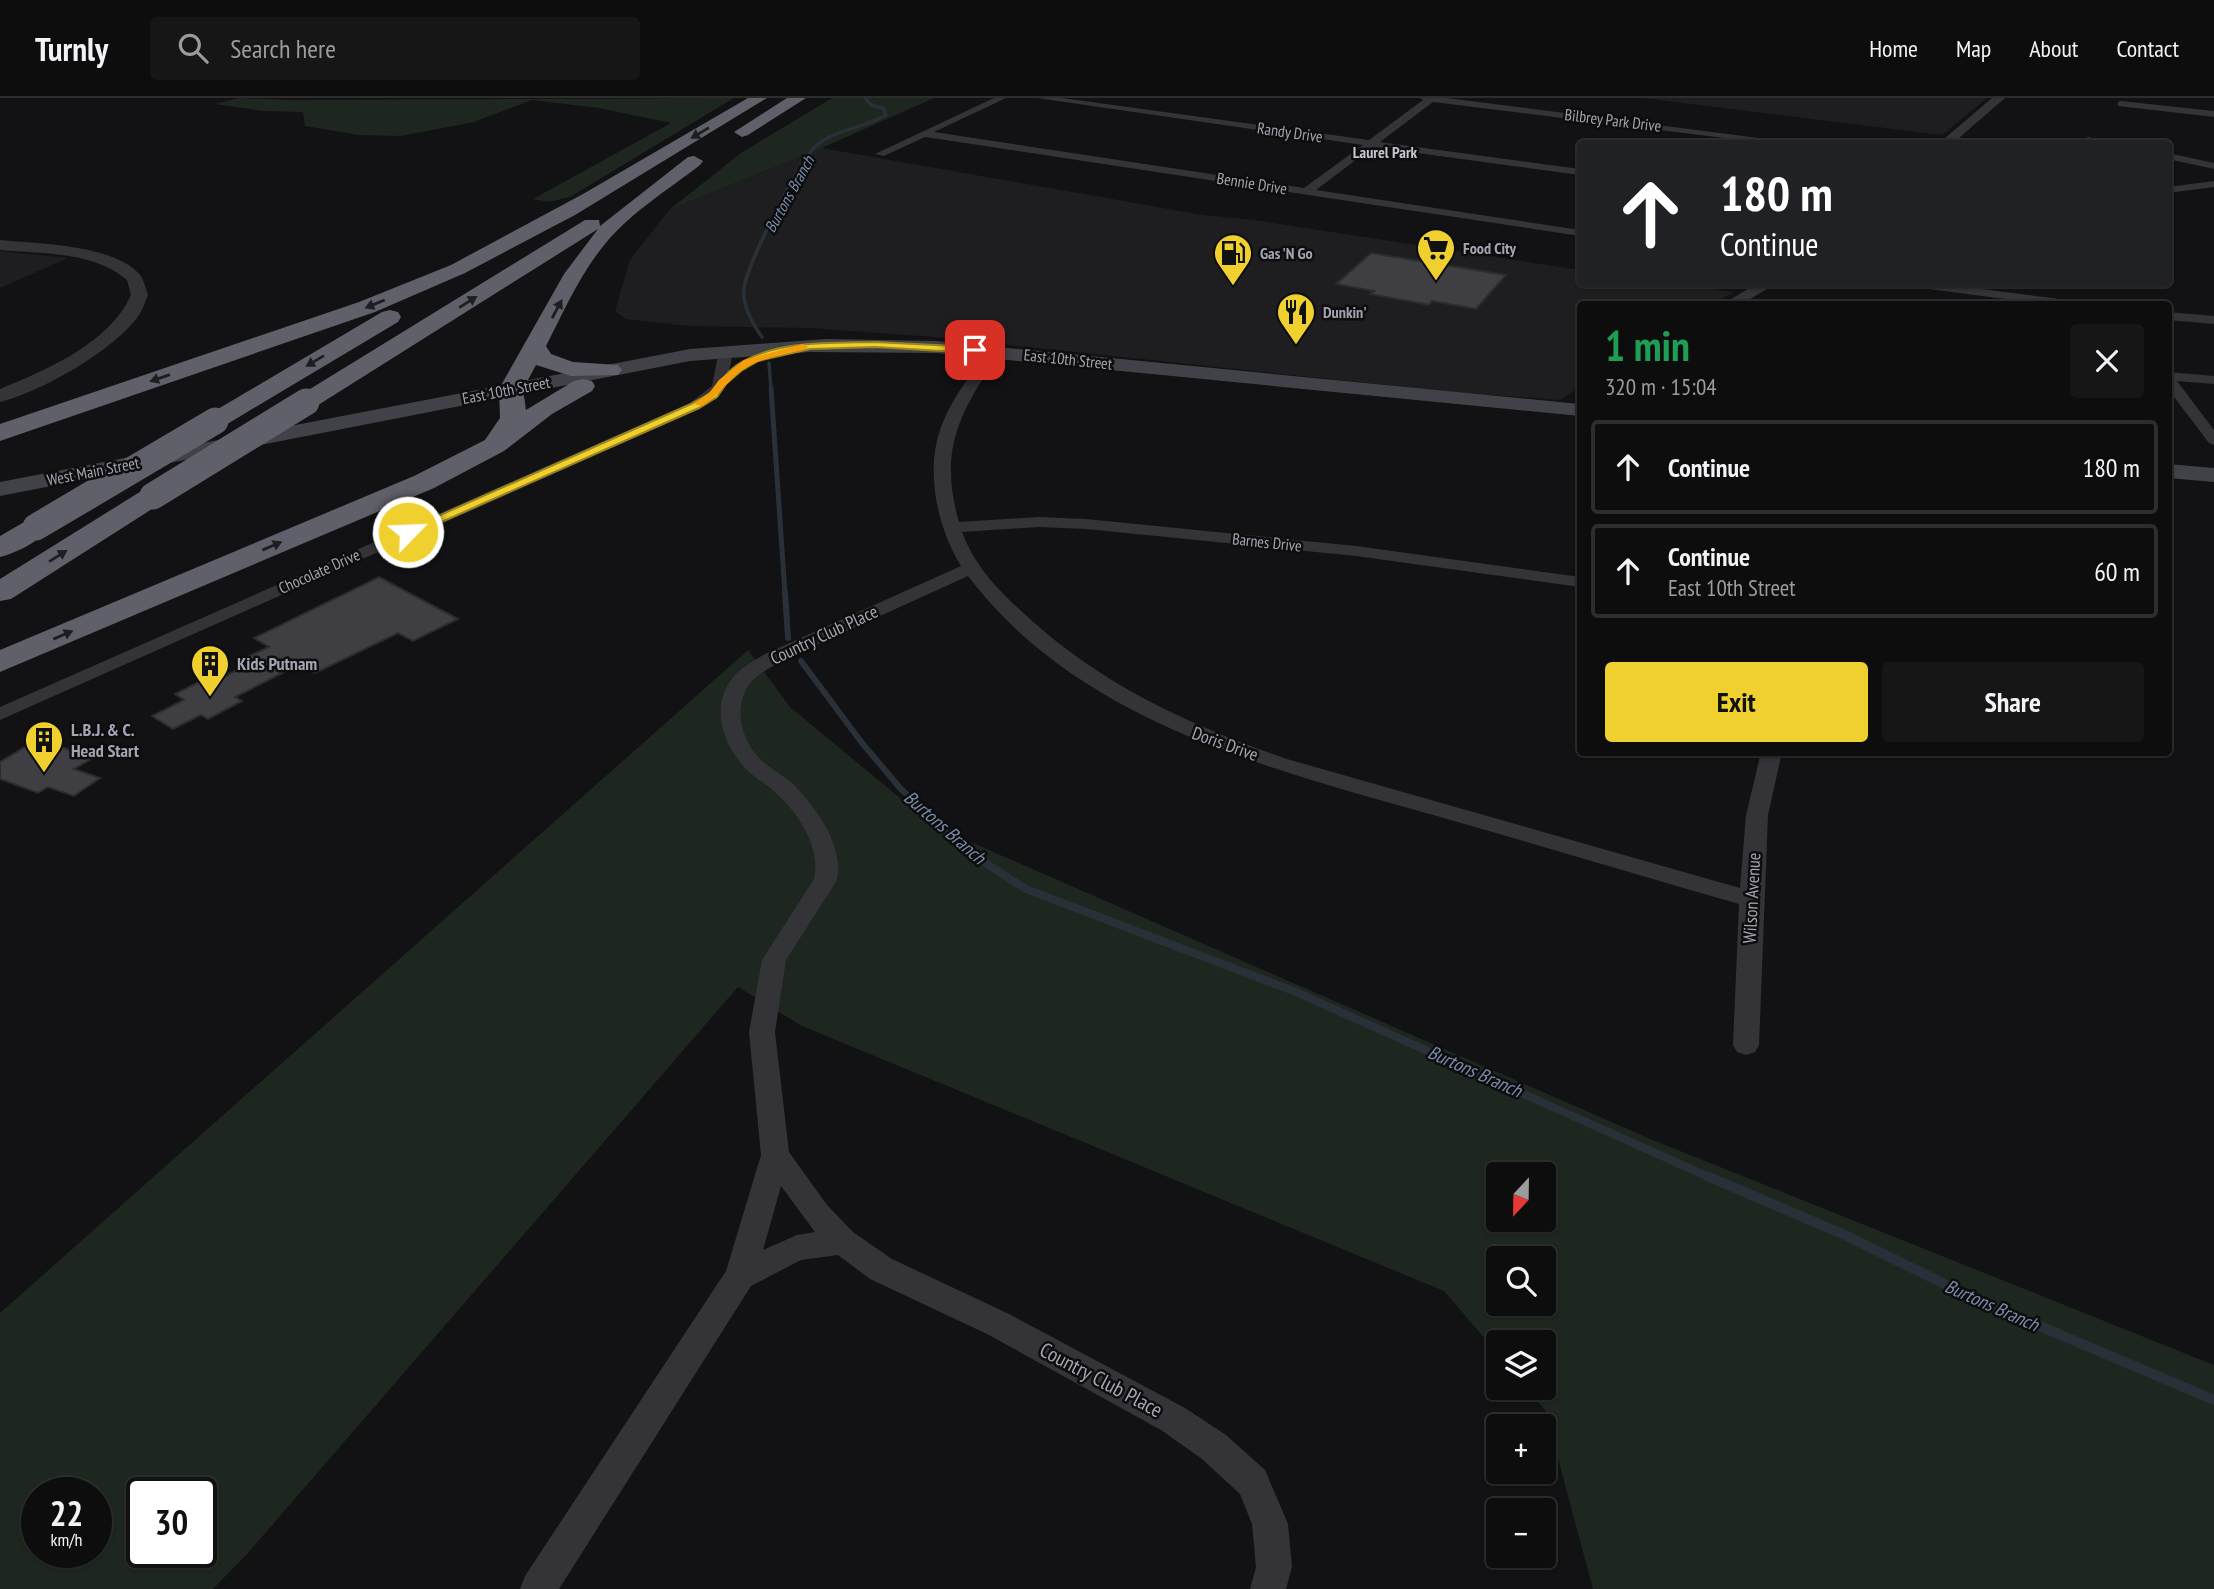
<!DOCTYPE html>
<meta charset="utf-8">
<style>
:root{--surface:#0e0d0e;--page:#171617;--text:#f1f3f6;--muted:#9b9c9e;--line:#2e2d2e;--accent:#efd02e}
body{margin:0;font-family:"PT Sans Narrow",sans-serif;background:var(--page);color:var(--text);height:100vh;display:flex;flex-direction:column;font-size:26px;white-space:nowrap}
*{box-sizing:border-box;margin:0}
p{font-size:23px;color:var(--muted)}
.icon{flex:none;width:38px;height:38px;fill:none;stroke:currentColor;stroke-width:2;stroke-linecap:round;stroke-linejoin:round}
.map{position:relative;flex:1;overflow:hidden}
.side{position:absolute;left:1577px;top:203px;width:595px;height:455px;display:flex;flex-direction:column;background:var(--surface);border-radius:7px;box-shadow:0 2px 5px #0004,0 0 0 2px var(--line)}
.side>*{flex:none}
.top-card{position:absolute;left:1577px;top:42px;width:595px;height:147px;border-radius:7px;box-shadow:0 2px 5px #0004,0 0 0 2px var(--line);background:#202124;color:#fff;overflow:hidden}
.needle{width:46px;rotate:202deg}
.tools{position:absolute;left:1486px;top:1064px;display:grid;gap:14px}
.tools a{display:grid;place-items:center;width:70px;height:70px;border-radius:7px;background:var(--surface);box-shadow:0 2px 5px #0004,0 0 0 2px var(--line);font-size:35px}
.speed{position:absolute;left:21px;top:1379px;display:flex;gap:14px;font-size:35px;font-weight:700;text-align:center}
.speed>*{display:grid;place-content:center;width:91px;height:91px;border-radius:50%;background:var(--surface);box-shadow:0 2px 5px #0004,0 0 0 2px var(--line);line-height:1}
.speed small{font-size:18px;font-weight:400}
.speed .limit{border:4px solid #111;border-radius:10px;background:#fff;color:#111}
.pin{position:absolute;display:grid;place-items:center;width:60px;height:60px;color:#fff;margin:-30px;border-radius:14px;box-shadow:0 4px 10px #0006}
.me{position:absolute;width:77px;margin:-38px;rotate:66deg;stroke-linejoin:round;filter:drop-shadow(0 0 5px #0008)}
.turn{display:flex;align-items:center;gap:24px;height:147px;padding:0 28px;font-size:32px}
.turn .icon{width:91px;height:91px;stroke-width:2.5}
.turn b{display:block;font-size:49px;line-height:60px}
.round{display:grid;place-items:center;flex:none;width:74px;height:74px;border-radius:7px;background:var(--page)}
.overview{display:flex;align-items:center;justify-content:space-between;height:119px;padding:0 28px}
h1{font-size:42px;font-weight:700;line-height:52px;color:#1e9e55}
.cta{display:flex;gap:14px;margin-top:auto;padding:14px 28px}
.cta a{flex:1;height:80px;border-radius:7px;background:var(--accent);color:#111;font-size:28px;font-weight:700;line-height:80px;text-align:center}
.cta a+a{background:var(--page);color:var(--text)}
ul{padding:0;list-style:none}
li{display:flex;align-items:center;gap:21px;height:94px;margin:0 14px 10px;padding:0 14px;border:4px solid var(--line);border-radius:7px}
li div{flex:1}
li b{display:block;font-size:26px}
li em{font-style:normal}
header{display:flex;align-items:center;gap:42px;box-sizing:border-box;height:98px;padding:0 35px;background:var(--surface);border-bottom:2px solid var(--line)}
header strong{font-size:33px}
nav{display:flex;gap:38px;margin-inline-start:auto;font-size:24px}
.search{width:490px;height:63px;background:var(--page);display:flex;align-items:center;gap:18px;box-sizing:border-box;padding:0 24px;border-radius:7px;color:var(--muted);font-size:26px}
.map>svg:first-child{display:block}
.built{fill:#1e1e20}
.green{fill:#1e2620;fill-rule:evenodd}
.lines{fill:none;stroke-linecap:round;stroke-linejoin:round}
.stream-far4{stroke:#2a3038;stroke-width:3.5}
.stream-far3{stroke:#2a3038;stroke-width:5}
.stream-far2{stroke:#2a3038;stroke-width:6}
.stream-far1{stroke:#2a3038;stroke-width:8}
.stream{stroke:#2a3038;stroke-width:10}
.building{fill:#3e3e43;stroke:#2c2b2f;stroke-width:2}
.minor{fill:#333338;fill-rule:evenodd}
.tertiary{fill:#333338;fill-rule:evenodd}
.secondary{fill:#414148;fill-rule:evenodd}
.motorway{fill:#5f6069;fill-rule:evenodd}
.motorway-bridge{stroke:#5f6069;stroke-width:27}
.oneway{fill:#1d1e20}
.route{fill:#efd02e;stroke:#9b871e;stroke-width:2}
.slow{fill:#f59e0b}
.labels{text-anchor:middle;stroke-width:5;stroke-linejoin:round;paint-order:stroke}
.far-street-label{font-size:16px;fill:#a3a5b3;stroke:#0d0d0e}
.far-neighbourhood-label{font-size:16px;font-weight:bold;fill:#c4c5d0;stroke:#0d0d0e}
.far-water-label{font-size:16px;font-style:italic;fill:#7a8daf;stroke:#0d0d0e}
.far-poi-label{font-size:16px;font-weight:bold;fill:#a3a5b3;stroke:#0d0d0e;text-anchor:start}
.street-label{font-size:18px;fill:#a3a5b3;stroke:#0d0d0e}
.poi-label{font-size:18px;font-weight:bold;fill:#a3a5b3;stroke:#0d0d0e;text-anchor:start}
.water-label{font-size:19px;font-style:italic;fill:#7a8daf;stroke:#0d0d0e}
.near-street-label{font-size:21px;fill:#a3a5b3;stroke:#0d0d0e}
</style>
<header>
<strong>Turnly</strong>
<div class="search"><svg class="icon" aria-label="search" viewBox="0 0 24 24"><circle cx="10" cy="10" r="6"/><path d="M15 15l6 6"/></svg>Search here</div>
<nav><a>Home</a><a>Map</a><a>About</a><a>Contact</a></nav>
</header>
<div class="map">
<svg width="2214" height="1491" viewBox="0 0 2214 1491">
<rect width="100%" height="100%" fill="#121113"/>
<!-- built -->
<path class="built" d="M1642 0H1987L1942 37Z
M822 50 1203 117 1254 122 1580 172V186H1676L1734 194 1713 206H1580V289L1560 302 1453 294 933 239 810 230 689 228 626 221 615 213 630 162 669 112Z
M0 153 68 160 0 190Z"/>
<!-- green -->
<path class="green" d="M239 0 292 2 734 0 570 99 549 104 533 101 671 25 599 10 532 2 474 24 401 38 359 37 305 28 303 14 263 13 215 6Z
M832 0H934L822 50 669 112 741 55Z
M748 552 790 609 934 728 1655 1043 2214 1267V1491H1593L1545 1312 1526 1290H1544V1244H1498V1256L1444 1193 802 928 738 889 248 1455 213 1491H0V1215ZM1498 1076H1544V1122H1498ZM1498 1160H1544V1206H1498ZM37 1395H96V1454H37ZM142 1395H201V1454H142Z"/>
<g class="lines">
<!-- stream-far4 -->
<path class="stream-far4" d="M762 239C752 225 742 208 744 190 747 166 800 61 817 47 836 31 865 30 886 17L884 11 870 6 865 0
M769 265 771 291"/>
<!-- stream-far3 -->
<path class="stream-far3" d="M771 290 785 496"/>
<!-- stream-far2 -->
<path class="stream-far2" d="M785 494 788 540
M801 563 862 645 900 690 967 754"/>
<!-- stream-far1 -->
<path class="stream-far1" d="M965 752 1026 791 1296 894 1711 1080"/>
<!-- stream -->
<path class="stream" d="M1707 1078 1845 1137 1969 1198 2214 1302"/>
</g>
<!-- building -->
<path class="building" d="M1371 155 1506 177 1476 211 1432 203 1429 207 1370 196 1374 193 1336 186Z
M379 479 458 521 413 543 398 535 315 575 300 566 235 599 242 603 208 621 201 617 173 631 152 618 184 602 175 596 199 584 205 588 253 564 245 560 269 549 254 540Z
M38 641 93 660 74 671 100 680 74 698 48 689 38 695 0 681V664Z"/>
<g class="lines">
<!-- minor -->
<path class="minor" d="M994 0H1006L934 34 1304 90 1363 47 1037 0H1062L1369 42 1423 2 1420 0H1447L1806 46H1773L1433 4 1380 44 1580 71V77L1373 49 1316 92 1580 132V138L925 39 884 58 875 56Z
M2121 3 2214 13V19L2118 8V4Z
M2088 39 2117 46 2085 44 2083 42Z
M2168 55 2214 65V71L2168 61Z
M2214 83V89L2168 95V89Z
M1915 186H1945L2067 202 2073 206H2043L1921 190Z
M2168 214 2214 218V226L2168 222Z
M994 250 1001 254C960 313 938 351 959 424L1039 419 1086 421 1356 448 1580 479V489L1356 458 1086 431 1039 429 962 434C976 471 1001 495 1030 521 1105 589 1192 628 1287 661L1740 790 1746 717 1761 654H1782L1768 717 1759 947 1755 954 1746 957 1737 954 1733 947 1739 806C1644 779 1549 750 1454 723 1283 674 1082 629 968 478L779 564C771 570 759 575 752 583 732 606 740 640 760 661 770 671 784 677 794 687 817 711 844 747 837 782L786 862 775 934 789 1054 827 1107 853 1134 892 1161 1009 1216 1185 1310 1226 1337 1265 1372 1288 1426 1292 1469 1286 1491H1250L1256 1469 1252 1426 1240 1396 1202 1361 1161 1332 987 1236 870 1181 838 1157 801 1162 751 1188 559 1491H520L525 1478 726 1173 761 1057 749 934 762 862 814 781C821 750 799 716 777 696 767 686 753 679 744 669 720 642 709 602 738 574 746 567 757 561 765 556L961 468C936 427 924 369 943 324 954 297 973 274 989 251ZM781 1088 815 1134 797 1137 763 1152Z
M725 253 732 257C729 283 722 297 700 311L0 622V609L690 305 712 288 718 257Z
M2168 274 2214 278V286L2177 283 2214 332V347L2209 345 2168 291Z"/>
<!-- tertiary -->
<path class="tertiary" d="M1992 0H2005L1952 46H1938Z
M0 142C38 146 114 146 140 177 144 182 146 191 148 197 145 204 143 211 139 217 115 252 41 294 0 304V291C46 272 110 245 131 197L127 182C93 153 42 156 0 152Z
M1756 186H1775L1742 206H1723Z"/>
<!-- secondary -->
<path class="secondary" d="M826 241 936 243 1580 306V318L936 255 810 254 690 263 0 398V384L690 251Z
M2168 366 2214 370V384L2168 380Z"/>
<!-- motorway -->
<path class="motorway" d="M748 0H767L575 117 465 175 375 214 0 343V326L359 204 451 167 583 96Z
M787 0H806L748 37 742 39 734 34Z
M694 58 703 63 700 67C668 92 631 114 605 146 580 176 564 213 546 248L551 256 573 264 618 267 622 272 618 277 571 278 536 267 523 291 526 312 574 283 583 281 592 283 595 288 592 293 552 316 504 353 434 390 0 574V552L414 378 485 342 500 320 499 291 564 176 598 131 315 309 306 311 297 309 294 304 297 299 585 122H599L600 128 688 59Z
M390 212 398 214 401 219 398 224 224 328 215 331 206 328 202 323 206 318 382 214Z
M153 390 163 392 167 398 163 404 11 501 0 503V481L143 392Z
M36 420 46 423 50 429C41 443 16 455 0 459V438L26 423Z"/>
<!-- motorway-bridge -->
<path class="motorway-bridge" d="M153 398 306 304
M36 429 215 323"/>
</g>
<!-- one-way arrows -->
<defs><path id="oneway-solid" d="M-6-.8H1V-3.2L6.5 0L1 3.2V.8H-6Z" transform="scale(1.75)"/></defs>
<g class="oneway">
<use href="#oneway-solid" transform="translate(700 35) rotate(149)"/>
<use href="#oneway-solid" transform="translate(468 204) rotate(-32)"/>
<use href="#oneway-solid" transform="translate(375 206) rotate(158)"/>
<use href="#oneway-solid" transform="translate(557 211) rotate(-62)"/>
<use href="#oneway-solid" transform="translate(315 263) rotate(149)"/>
<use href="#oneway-solid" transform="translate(160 280) rotate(161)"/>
<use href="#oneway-solid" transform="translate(272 448) rotate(-23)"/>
<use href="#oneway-solid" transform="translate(58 458) rotate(-32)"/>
<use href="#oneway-solid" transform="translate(63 537) rotate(-23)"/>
</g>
<!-- route -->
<path class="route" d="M875 244 975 249 979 252 975 255 875 249 810 251 758 263 741 273 726 286 717 299 699 310 412 437 402 434 691 306C697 302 705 299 710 295 720 286 725 275 737 267 776 242 830 245 875 244Z"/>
<!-- slow -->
<path class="slow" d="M803 246 808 249 806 251C789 256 769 258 753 266 732 275 721 297 702 308L694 306 710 294 719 282 744 262Z"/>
<!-- icons -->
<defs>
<symbol id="supermarket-pin" viewBox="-11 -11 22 30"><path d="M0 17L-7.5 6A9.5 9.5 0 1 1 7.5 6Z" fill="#efd02e" stroke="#0d0d0e"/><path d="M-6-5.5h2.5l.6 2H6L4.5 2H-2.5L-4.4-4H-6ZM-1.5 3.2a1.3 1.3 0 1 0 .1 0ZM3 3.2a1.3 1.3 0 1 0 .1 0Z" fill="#111"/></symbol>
<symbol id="fuel-pin" viewBox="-11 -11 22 30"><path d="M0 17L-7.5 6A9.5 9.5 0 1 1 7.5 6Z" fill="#efd02e" stroke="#0d0d0e"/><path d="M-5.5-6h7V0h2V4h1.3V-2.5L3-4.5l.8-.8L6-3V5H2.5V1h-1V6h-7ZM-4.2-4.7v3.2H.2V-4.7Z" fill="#111"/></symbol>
<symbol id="restaurant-pin" viewBox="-11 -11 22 30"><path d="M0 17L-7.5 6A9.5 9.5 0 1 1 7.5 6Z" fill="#efd02e" stroke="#0d0d0e"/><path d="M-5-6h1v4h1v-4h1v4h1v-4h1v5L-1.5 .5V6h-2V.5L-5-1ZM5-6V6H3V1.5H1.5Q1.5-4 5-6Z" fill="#111"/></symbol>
<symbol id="building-pin" viewBox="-11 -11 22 30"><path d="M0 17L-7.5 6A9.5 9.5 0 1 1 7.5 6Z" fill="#efd02e" stroke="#0d0d0e"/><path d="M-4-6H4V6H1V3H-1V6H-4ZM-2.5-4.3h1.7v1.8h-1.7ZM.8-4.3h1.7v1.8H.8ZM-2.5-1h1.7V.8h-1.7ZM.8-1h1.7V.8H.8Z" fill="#111"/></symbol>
</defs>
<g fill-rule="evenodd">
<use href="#supermarket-pin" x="1414" y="128" width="44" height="60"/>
<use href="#fuel-pin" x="1211" y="133" width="44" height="60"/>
<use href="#restaurant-pin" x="1274" y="192" width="44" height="60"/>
<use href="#building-pin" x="188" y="544" width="44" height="60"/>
<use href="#building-pin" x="22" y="620" width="44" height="60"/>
</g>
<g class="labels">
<!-- far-street labels -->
<g class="far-street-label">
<text transform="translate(1613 22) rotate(7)" y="6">Bilbrey Park Drive</text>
<text transform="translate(1290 34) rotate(8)" y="6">Randy Drive</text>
<text transform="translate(1252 85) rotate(9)" y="6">Bennie Drive</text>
<text transform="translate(1068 261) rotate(6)" y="6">East 10th Street</text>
<text transform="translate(506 292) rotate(-11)" y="6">East 10th Street</text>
<text transform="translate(93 373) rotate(-11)" y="6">West Main Street</text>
<text transform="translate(1267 444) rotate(6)" y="6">Barnes Drive</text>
<text transform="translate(319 473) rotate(-24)" y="6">Chocolate Drive</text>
</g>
<!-- far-neighbourhood labels -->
<g class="far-neighbourhood-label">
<text x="1385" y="60">Laurel Park</text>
</g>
<!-- far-water labels -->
<g class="far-water-label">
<text transform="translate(789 96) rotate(-61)" y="6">Burtons Branch</text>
</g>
<!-- far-poi labels -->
<g class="far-poi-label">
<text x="1463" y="156">Food City</text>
<text x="1260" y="161">Gas 'N Go</text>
<text x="1323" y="220">Dunkin'</text>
</g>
<!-- street labels -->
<g class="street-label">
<text transform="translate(824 537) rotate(-25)" y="6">Country Club Place</text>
<text transform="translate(1225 646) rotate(20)" y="6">Doris Drive</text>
<text transform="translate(1752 800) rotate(-87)" y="6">Wilson Avenue</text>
</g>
<!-- poi labels -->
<g class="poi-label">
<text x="237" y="572">Kids Putnam</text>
<text x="71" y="638">L.B.J. &amp; C.<tspan x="71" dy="21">Head Start</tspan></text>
</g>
<!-- water labels -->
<g class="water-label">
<text transform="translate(945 729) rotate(41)" y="7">Burtons Branch</text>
<text transform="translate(1475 973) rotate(24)" y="7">Burtons Branch</text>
<text transform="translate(1992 1207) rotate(24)" y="7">Burtons Branch</text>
</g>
<!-- near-street labels -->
<g class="near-street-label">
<text transform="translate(1101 1282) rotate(28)" y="7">Country Club Place</text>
</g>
</g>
</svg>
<div class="tools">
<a><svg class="needle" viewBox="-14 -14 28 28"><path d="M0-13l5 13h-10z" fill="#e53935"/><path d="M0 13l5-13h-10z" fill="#9b9c9e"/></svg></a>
<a><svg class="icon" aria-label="search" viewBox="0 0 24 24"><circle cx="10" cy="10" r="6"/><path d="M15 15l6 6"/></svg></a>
<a><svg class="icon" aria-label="layers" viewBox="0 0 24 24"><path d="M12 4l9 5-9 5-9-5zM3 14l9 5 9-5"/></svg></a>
<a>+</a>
<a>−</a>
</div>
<div class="speed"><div>22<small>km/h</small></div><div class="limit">30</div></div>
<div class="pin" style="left:975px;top:252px;background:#d93025"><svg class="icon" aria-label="arrive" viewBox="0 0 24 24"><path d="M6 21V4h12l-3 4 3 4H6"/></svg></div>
<svg class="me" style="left:408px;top:434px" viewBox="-20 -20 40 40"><circle r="17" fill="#efd02e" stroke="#fff" stroke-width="3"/><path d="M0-11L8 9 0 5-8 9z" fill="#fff"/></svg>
<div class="top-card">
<div class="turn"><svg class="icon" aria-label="ahead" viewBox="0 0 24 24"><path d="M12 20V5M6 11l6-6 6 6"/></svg><div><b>180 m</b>Continue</div></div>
</div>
<section class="side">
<div class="overview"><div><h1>1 min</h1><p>320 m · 15:04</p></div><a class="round"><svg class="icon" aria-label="close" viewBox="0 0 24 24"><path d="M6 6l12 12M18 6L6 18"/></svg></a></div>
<ul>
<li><svg class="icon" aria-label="ahead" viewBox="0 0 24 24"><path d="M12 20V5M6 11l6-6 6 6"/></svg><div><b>Continue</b></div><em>180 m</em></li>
<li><svg class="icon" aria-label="ahead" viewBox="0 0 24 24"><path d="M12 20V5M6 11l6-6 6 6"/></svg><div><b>Continue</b><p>East 10th Street</p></div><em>60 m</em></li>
</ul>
<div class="cta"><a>Exit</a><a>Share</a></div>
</section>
</div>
